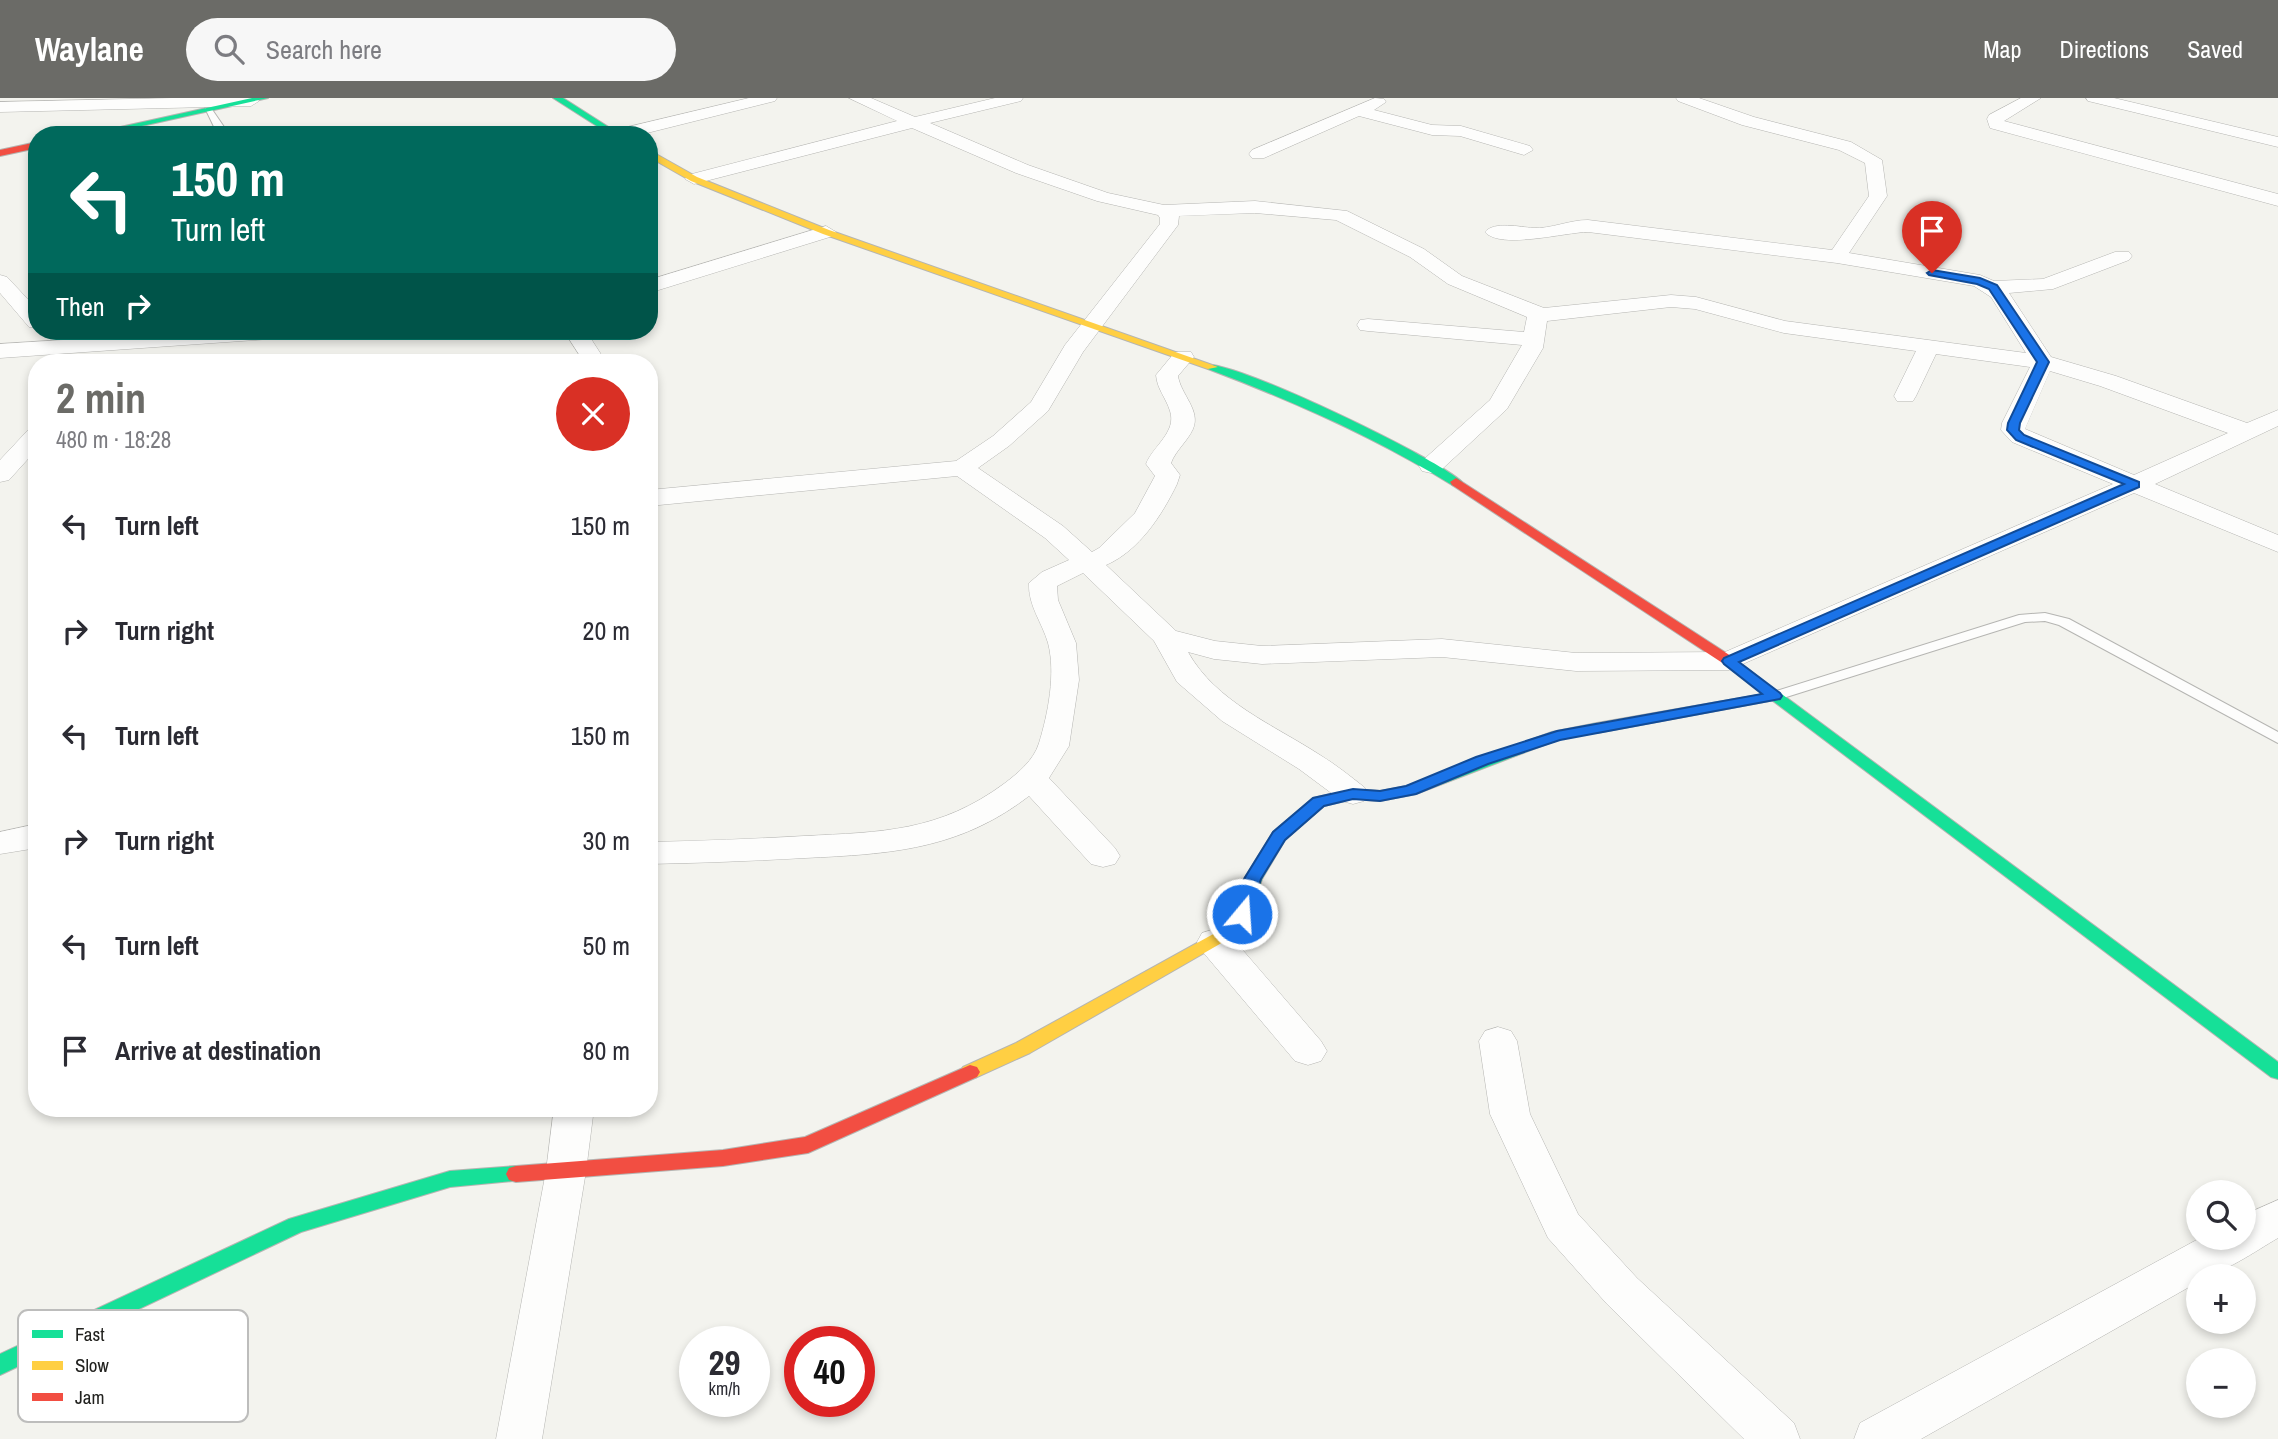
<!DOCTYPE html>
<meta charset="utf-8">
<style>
:root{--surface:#fff;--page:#f7f7f7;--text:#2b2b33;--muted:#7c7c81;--accent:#6b6b67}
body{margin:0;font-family:"Archivo Narrow",sans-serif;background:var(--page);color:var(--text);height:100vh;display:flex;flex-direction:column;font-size:26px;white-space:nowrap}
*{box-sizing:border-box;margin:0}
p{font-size:23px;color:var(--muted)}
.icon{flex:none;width:38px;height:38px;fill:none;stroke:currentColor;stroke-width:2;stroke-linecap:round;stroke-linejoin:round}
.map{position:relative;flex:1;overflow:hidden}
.drawer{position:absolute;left:28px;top:256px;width:630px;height:763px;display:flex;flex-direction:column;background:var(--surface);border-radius:28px;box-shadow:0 4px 10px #0003}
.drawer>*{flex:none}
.banner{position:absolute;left:28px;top:28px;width:630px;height:214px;border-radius:28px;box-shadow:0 4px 10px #0003;background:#00695c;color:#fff;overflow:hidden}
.buttons{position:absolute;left:2186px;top:1082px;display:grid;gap:14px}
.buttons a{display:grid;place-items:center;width:70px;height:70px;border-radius:50%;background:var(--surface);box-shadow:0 4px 10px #0003;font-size:35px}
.speed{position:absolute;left:679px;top:1228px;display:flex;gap:14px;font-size:35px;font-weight:700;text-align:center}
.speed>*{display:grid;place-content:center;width:91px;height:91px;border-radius:50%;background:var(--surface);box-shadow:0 4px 10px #0003;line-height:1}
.speed small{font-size:18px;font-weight:400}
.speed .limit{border:10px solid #d22;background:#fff;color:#111}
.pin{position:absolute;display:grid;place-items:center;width:60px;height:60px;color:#fff;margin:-72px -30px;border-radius:50% 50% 50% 0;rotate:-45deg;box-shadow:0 0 7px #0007}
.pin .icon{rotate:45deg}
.me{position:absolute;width:77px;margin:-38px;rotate:18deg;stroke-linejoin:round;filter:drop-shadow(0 0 5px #0008)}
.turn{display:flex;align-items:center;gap:24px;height:147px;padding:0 28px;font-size:32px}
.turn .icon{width:91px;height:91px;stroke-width:2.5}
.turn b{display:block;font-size:49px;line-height:60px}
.then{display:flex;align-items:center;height:66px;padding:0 28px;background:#0003;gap:14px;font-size:26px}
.round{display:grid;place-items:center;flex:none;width:74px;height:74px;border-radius:37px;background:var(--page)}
.headline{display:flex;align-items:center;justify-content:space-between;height:119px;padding:0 28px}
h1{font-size:42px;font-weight:700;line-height:52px;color:var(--accent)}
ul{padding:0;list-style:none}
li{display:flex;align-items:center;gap:21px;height:105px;padding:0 28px}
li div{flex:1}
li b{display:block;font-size:26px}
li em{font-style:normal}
header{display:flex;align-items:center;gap:42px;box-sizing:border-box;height:98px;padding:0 35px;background:var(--accent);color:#fff}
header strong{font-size:33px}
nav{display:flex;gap:38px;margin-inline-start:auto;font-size:24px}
.search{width:490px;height:63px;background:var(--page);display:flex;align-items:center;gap:18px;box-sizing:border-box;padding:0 24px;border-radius:38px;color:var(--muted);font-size:26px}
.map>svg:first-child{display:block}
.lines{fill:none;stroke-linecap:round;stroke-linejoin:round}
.lane-casing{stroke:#b5b5b2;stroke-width:2}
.street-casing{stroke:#b5b5b2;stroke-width:1}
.fast-casing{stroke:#b5b5b2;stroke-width:2}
.slow-casing{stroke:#b5b5b2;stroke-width:2}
.jam-casing{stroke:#b5b5b2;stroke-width:2}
.lane{fill:#fdfdfc;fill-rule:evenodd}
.street{fill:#fdfdfc;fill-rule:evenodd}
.fast{fill:#16e098;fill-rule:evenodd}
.slow{fill:#ffcf43;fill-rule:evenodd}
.jam{fill:#f24e42;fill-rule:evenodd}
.route{fill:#1a73e8;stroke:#114b97;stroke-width:2}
.key{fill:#fff;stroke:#bdbdbc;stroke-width:2}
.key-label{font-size:19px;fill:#22221f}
</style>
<header>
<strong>Waylane</strong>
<div class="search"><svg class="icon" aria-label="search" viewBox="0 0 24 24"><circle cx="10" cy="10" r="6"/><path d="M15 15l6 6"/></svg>Search here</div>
<nav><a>Map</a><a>Directions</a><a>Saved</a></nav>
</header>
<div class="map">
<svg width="2278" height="1341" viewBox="0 0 2278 1341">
<rect width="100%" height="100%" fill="#f3f3ee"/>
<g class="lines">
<defs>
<path id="lane" d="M205 10H211L224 29 226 37H218Z
M2045 515 2069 521 2278 634V645L2059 527 2045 523 2025 524 1780 601H1770L1768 598 1770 595 2019 517Z"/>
<path id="street" d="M173 0H257L259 3 251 8 0 14V4Z
M749 0H777L775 3 639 37H609L611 33Z
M849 0H871L915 19 995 0H1023L1021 3 930 25 1028 67 1108 95 1164 107 1255 103 1347 113 1424 151 1462 178 1544 210 1671 197 1696 199 1785 223 2026 255 1991 199 1974 188 1837 165 1588 134C1566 134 1500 152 1485 134 1494 123 1520 129 1533 130 1551 131 1569 122 1588 122L1832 152 1869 98 1865 65 1839 52 1742 27 1678 3 1676 0H1699L1754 19 1851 44 1882 62 1887 98 1849 155 1980 177 1994 183 2043 181 2115 154H2129L2132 158 2129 162 2053 191 2009 195 2051 259 2116 278 2247 325 2278 312V328L2155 386 2278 437V454L2134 395 1729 572 1576 573 1442 559 1262 566 1214 561 1188 554C1216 604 1274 627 1320 657 1335 666 1350 678 1364 689L1369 696 1364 703 1353 706 1342 703 1299 671 1222 623 1177 584 1154 543 1083 475 1057 488 1058 502 1076 545 1079 582 1069 648 1049 680 1115 750 1120 758 1115 766 1103 769 1091 766 1029 698C959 752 890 756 805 760 753 763 701 765 649 766V744C701 743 752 741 804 738 882 734 939 734 1005 685 1018 675 1034 662 1039 645 1048 616 1056 575 1048 545 1042 524 1028 508 1029 485L1042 474 1069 462 1045 440 957 378 649 408V392L956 363 993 338 1031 304 1065 247 1160 126V120L1158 117 1097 103 1016 75 912 30 694 86 685 81 688 77 897 23ZM1255 115 1336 122 1410 159 1448 186 1527 219 1524 234 1368 221 1360 222 1357 227 1360 232 1368 233 1522 247 1490 302 1422 363 1419 368 1422 373 1431 375 1440 373 1507 311 1543 250 1547 223 1671 209 1695 211 1784 235 1916 253 1894 298 1897 303H1913L1916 298 1936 256 2030 269 2002 325 2001 332 2012 344 2113 386 1725 554 1576 555 1442 541 1262 548 1215 543 1176 533 1106 467C1139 453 1162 417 1177 386L1180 377 1171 365C1176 352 1187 344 1193 331 1201 312 1181 297 1178 278L1194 259 1191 254H1175L1156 277C1157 291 1166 300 1170 313 1177 334 1153 348 1146 366L1155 378 1135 415 1099 450 1092 454 1063 428 978 370 1009 348 1048 313 1083 254 1178 127 1179 118ZM2050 273 2100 288 2228 335 2134 377 2025 331Z
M1375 0 1384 1 1386 4 1374 12 1432 27 1461 28 1530 48 1533 52 1524 57 1460 38 1432 37 1359 18 1264 60H1252L1249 56 1252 52Z
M2021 0H2041L2004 23 2278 96V108L1990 30 1987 21 1989 17Z
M2086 0H2114L2278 39V49L2088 3Z
M826 128 836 134 833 138 649 195V182Z
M0 177 7 179 37 211V230L29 229 0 195Z
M205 233H309L306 238 298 239 0 260V246Z
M564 233H586L606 264H584Z
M37 329V351L9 382 0 384V362L29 331Z
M37 726V750L0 756V734Z
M1215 831 1228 835 1321 943 1327 953 1321 963 1308 967 1295 963 1202 853 1197 844 1202 835Z
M1498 929 1511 933 1517 943 1530 1016 1578 1116 1637 1180 1794 1325 1800 1341H1744L1607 1206 1548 1140 1490 1016 1479 943 1485 933Z
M554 1010H594L586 1073 542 1341H496L546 1073Z
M2278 1102V1140C2257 1152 2221 1178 2198 1178V1184L1921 1341H1854L1860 1325 2202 1139H2244V1117Z"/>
<path id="fast" d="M252 0H268L101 37H84Z
M553 0H563L621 37H611Z
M1208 267C1236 263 1439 361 1462 384L1456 388 1452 387C1375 339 1293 303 1208 271Z
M1774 593 1779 594 2278 964V981L2271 979 1769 600 1767 597 1769 594Z
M1597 625 1602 627 1605 630 1602 633 1560 641 1416 696 1380 703 1353 701 1324 708 1285 742 1262 781 1251 816 1232 839H1220L1217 835 1234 814 1244 781 1273 734 1313 700 1353 691 1380 693 1407 688 1552 634Z
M516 1068 523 1070 526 1076 523 1082 450 1089 301 1134 0 1277V1256L289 1121 450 1073Z"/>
<path id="slow" d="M649 52 697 79 829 132 1218 269 1208 271 823 136 691 83 649 59Z
M1775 594 1780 595 1782 598 1780 601 1597 635 1589 630 1597 625Z
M1226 829 1232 831 1235 835 1232 839 1030 955 977 979 970 981 963 979 960 974 963 969 1016 945Z"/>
<path id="jam" d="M37 44V50L0 58V52Z
M1456 380 1734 560 1781 597 1779 600H1769L1724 566 1452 387 1450 384Z
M970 967 977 969 980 974 977 979 808 1055 723 1068 516 1084 509 1082 506 1076 509 1070 516 1068 723 1052 805 1039Z"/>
</defs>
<!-- lane casing -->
<use href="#lane" class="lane-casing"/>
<!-- street casing -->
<use href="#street" class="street-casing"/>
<!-- fast casing -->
<use href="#fast" class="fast-casing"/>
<!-- slow casing -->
<use href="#slow" class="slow-casing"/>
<!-- jam casing -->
<use href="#jam" class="jam-casing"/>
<!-- lane -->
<use href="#lane" class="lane"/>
<!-- street -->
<use href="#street" class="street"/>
<!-- fast -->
<use href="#fast" class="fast"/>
<!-- slow -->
<use href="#slow" class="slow"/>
<!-- jam -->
<use href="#jam" class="jam"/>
</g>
<!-- route -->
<path class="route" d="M1932 172 1980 180 1997 187 2049 264 2020 325 2019 332 2024 337 2139 384V389L1739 564 1780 595 1782 598 1780 601 1560 642 1488 666 1416 696 1380 703 1353 701 1324 708 1285 742 1261 781 1248 820H1236L1233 816 1244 781 1273 734 1313 700 1353 691 1380 693 1406 688 1476 659 1557 633 1762 596 1724 566 1722 563 1724 560 2124 386 2016 342 2007 332 2008 325 2037 264 1989 191 1977 186 1929 177 1927 175Z"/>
<!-- legend -->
<rect x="18" y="1212" width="230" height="112" rx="10" class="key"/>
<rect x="32" y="1232" width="31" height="8" fill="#16e098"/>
<rect x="32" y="1263" width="31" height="9" fill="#ffcf43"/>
<rect x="32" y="1295" width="31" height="8" fill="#f24e42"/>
<g class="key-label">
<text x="75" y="1243">Fast</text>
<text x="75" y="1274">Slow</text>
<text x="75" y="1306">Jam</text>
</g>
</svg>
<div class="buttons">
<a><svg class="icon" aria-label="search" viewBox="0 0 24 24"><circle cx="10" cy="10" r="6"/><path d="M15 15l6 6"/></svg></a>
<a>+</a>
<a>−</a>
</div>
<div class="speed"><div>29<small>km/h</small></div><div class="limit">40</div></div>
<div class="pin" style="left:1932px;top:175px;background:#d93025"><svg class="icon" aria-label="arrive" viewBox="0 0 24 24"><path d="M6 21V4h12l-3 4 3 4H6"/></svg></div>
<svg class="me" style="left:1242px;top:816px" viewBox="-20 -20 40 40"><circle r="17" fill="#1a73e8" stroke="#fff" stroke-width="3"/><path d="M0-11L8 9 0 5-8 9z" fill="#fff"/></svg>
<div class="banner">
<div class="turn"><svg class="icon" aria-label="left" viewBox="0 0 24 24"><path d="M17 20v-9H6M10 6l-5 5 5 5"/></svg><div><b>150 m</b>Turn left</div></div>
<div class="then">Then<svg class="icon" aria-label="right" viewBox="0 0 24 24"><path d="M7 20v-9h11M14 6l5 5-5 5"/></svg></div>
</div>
<section class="drawer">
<div class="headline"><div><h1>2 min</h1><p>480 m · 18:28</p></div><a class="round" style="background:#d93025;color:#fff"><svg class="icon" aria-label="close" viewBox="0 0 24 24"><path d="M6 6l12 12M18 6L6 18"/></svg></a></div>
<ul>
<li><svg class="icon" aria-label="left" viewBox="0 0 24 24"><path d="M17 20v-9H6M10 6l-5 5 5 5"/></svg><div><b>Turn left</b></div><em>150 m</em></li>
<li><svg class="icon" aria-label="right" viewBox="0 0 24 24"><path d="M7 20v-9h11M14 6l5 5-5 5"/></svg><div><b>Turn right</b></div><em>20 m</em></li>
<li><svg class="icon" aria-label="left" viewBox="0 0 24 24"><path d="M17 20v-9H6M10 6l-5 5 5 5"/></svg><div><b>Turn left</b></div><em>150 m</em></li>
<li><svg class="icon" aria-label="right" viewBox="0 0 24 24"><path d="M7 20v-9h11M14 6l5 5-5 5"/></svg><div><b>Turn right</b></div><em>30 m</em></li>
<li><svg class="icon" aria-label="left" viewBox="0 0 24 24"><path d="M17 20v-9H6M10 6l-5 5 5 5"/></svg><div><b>Turn left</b></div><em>50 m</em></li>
<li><svg class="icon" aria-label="arrive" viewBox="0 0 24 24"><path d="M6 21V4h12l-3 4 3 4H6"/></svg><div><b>Arrive at destination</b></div><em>80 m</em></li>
</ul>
</section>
</div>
